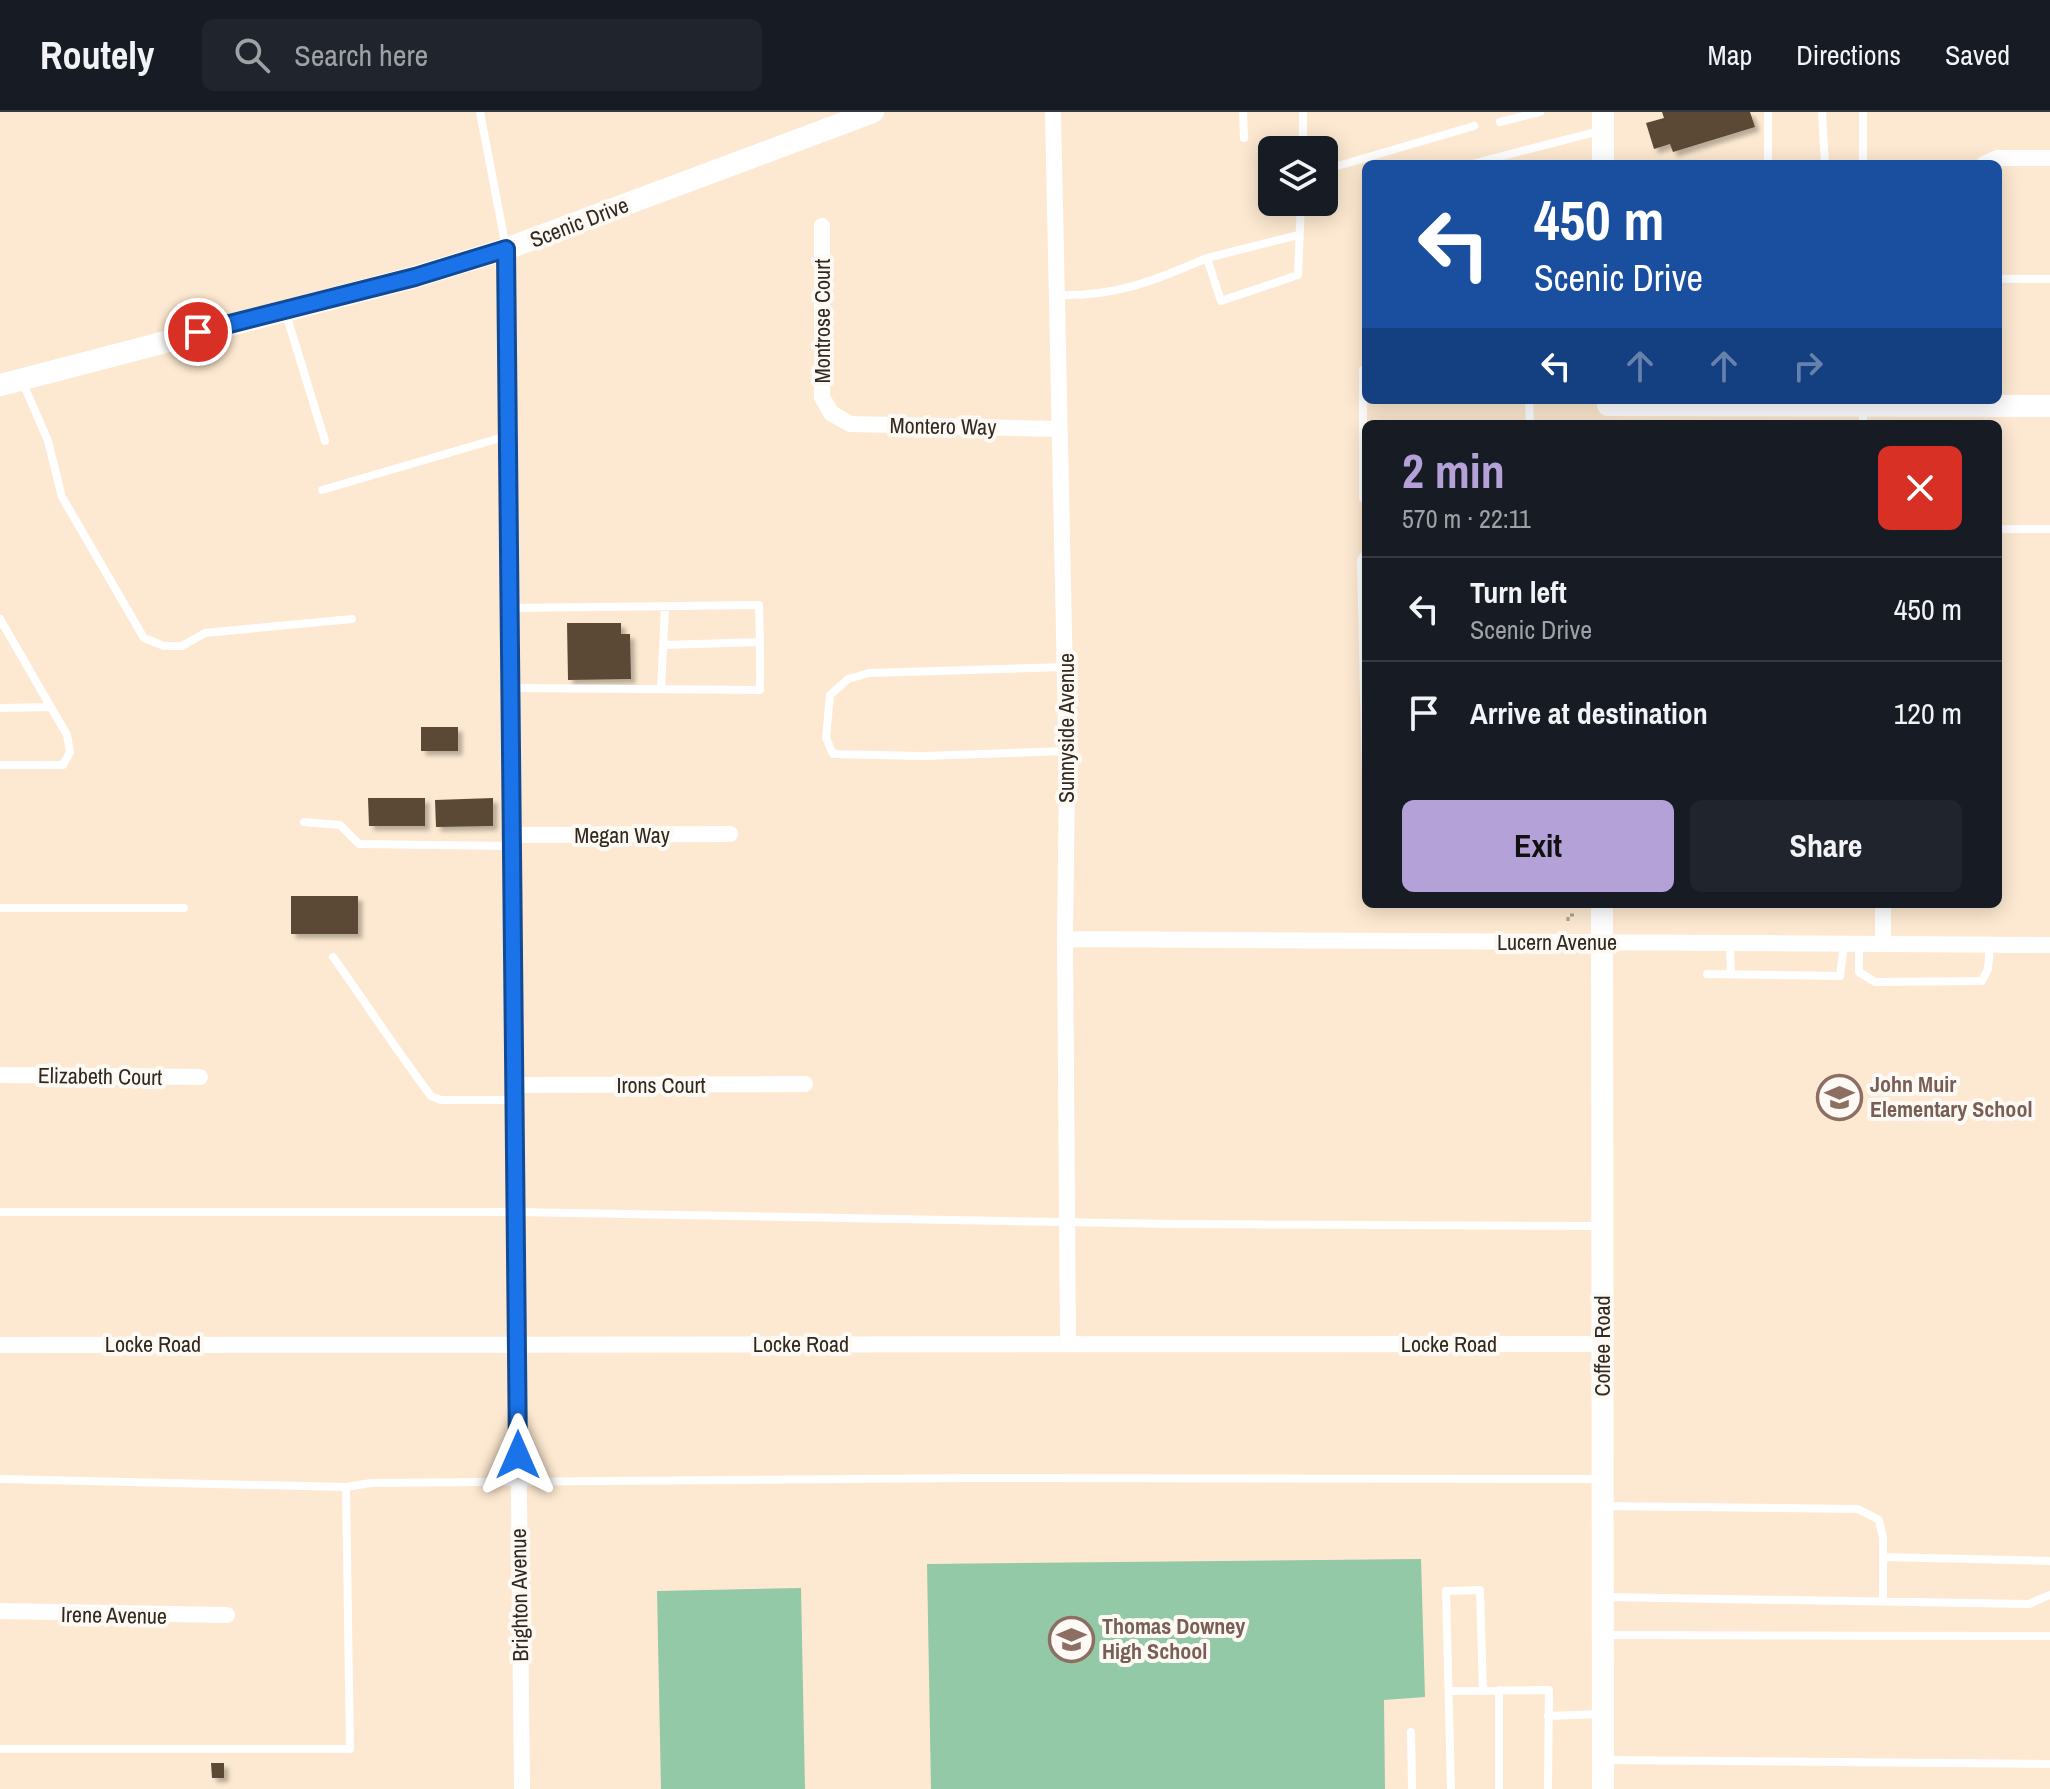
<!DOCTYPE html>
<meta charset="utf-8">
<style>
:root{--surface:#171b24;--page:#20242c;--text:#f1f3f6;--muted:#9ea1a6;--line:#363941;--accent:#b4a1d8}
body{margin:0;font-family:"Archivo Narrow",sans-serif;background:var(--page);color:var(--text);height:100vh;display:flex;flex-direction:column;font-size:30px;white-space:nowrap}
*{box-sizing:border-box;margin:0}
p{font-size:26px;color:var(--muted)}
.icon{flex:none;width:44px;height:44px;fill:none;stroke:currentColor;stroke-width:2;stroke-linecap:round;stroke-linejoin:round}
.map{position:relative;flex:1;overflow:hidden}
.side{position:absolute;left:1362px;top:308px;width:640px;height:488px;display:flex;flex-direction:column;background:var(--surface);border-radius:12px;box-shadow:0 4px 20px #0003}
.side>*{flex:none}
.top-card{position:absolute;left:1362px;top:48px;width:640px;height:244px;border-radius:12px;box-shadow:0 4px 20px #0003;background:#1a4fa0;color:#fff;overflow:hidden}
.fabs{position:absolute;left:1258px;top:24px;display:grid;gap:16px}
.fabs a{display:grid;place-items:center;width:80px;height:80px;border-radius:12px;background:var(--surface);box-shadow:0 4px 20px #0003;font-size:40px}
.pin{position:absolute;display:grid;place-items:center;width:68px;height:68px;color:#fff;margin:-34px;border:4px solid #fff;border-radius:50%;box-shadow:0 2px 8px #0007}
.me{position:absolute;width:88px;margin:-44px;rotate:0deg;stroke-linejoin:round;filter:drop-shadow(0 0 6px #0008)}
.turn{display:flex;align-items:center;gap:28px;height:168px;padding:0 40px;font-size:36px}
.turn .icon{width:104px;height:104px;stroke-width:2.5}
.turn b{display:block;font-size:56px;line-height:68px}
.lanes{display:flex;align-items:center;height:76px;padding:0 40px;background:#0003;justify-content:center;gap:40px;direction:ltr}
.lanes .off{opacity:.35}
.round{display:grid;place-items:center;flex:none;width:84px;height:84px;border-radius:12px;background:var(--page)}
.head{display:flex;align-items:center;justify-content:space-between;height:136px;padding:0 40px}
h1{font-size:48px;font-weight:700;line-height:60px;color:var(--accent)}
.action{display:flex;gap:16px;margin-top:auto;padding:16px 40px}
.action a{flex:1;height:92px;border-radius:12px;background:var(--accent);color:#111;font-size:32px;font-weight:700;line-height:92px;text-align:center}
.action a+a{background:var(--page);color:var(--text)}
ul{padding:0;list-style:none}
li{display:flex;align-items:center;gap:24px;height:104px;padding:0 40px;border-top:2px solid var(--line)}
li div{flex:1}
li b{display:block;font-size:30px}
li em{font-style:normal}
header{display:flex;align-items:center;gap:48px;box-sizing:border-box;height:112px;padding:0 40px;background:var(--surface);border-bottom:2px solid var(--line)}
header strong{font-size:38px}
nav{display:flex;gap:44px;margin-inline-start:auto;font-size:28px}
.search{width:560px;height:72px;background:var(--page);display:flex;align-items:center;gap:20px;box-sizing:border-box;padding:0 28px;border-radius:12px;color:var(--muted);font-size:30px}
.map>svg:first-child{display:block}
.green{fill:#93c9a6}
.building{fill:#5b4a36;filter:url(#shadow)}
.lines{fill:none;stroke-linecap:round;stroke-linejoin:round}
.path{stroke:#ae9e8c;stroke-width:3;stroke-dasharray:4 4;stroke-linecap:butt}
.lane{stroke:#fff;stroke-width:8}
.street{stroke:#fff;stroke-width:16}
.secondary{stroke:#fff;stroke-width:22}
.route-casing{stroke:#114b97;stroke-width:20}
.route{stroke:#1a73e8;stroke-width:14}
.labels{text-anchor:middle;stroke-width:8;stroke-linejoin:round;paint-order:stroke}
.street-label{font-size:22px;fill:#312920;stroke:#fdf9f4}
.education-label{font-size:22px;font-weight:bold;fill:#785e54;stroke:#fdf9f4;text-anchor:start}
</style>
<header>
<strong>Routely</strong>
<div class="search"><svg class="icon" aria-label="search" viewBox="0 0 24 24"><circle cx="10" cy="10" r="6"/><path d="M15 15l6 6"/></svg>Search here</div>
<nav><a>Map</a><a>Directions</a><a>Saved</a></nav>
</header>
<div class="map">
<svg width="2050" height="1677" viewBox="0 0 2050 1677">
<defs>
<filter id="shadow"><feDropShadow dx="4.5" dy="4.5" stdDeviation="2" flood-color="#0004"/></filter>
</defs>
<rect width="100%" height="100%" fill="#fde9d1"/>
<!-- green -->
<path class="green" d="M1421 1447 1425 1585 1384 1588 1385 1677H931L927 1452Z
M801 1476 805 1677H661L657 1479Z"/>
<!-- building -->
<path class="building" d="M1662 0H1750L1755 15 1673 40 1670 32 1654 37 1646 11 1664 6Z
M1742 48V52H1692V49Z
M567 511H621V522H630L631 567 568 568Z
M421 615H458V639H421Z
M368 686H425V714H369Z
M493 686V714L436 715 435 688Z
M291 784H358V822H291Z
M211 1651H224V1666H212Z"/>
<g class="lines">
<!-- path -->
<path class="path" d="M1568 809V803H1576"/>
<!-- lane -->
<path class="lane" d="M480 0 506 136
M1243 0 1244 26
M1822 0 1825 52
M1500 10 1540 0
M1303 38V0
M1472 52 1603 18
M1768 52V0
M1863 52V0
M1324 58 1474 14
M1366 94V126
M1298 123 1207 146 1221 189 1298 163 1301 90
M1998 167H2050
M1056 183C1115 185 1154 169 1207 146
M286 202 325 329
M1363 258V386L1366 389
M23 271 48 329 62 385 144 526 164 534H182L205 521 352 507
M1529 288 1530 312
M1863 297V312
M322 378 507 324
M1998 417H2050
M1366 441 1361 448 1366 671
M511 496 759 493 760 530
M0 507 67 623 70 640 63 653H0
M1065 555 869 561 848 567 830 583 826 626 833 642 922 644 1066 639
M512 576 760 578V530L664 533
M661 577 665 496
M0 596 50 595
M304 710 340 713 359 732 511 734
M0 796H184
M1730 831 1731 862
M1859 832V860L1875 870 1982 869 1988 857 1990 833
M333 845C366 891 396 938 431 984L441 988H515
M1707 862 1840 864 1844 832
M0 1100H516L1173 1112 1599 1114
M0 1367 346 1375 350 1637H0
M346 1375 371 1371 973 1366 1602 1367
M1603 1394 1858 1397 1879 1408 1883 1426V1489
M1883 1445 2050 1449
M1605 1485 2029 1492 2050 1483
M1604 1523 2050 1524
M1449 1579 1549 1578 1548 1677
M1548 1604 1600 1602
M1411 1620 1412 1677
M1604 1648 2050 1652
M1451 1677 1446 1479 1480 1478 1483 1579
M1499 1677V1578"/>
<!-- street -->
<path class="street" d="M1053 0 1067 664 1065 827 1068 1232
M1984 52 1997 46H2050
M822 114V285L831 301 850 312 1058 317
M506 137 522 1677
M514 723 730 722
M1065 827 2050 833
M1883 832V792
M0 963 200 965
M516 973 805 972
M0 1233 1602 1232
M0 1499 227 1503"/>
<!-- secondary -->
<path class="secondary" d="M1603 0V52
M0 273 415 165 506 137 873 0
M1608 293 2050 294
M1602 792 1603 1677"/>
</g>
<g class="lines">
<defs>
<path id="route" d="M198 220 415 165 506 137 518 1343"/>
</defs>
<!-- route casing -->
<use href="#route" class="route-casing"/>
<!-- route -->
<use href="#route" class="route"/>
</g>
<!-- icons -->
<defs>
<symbol id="school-ring" viewBox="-11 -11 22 22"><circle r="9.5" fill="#fdf9f4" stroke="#8d6e63" stroke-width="1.5"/><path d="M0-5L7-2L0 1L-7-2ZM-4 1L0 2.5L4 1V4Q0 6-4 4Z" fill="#8d6e63"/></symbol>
</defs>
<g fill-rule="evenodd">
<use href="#school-ring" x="1814" y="960" width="51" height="51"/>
<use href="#school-ring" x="1046" y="1502" width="51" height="51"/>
</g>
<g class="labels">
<!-- street labels -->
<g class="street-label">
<text transform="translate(579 110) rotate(-21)" y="8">Scenic Drive</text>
<text transform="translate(822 209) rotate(-90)" y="8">Montrose Court</text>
<text transform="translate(943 314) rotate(1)" y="8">Montero Way</text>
<text transform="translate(1066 616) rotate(-90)" y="8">Sunnyside Avenue</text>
<text x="622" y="731">Megan Way</text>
<text x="1557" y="838">Lucern Avenue</text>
<text transform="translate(100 964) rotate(1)" y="8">Elizabeth Court</text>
<text x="661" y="981">Irons Court</text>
<text x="153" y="1240">Locke Road</text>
<text x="801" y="1240">Locke Road</text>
<text x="1449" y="1240">Locke Road</text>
<text transform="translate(1602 1234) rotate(-90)" y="8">Coffee Road</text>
<text transform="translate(519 1483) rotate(-91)" y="8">Brighton Avenue</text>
<text transform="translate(114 1503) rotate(1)" y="8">Irene Avenue</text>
</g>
<!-- education labels -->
<g class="education-label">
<text x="1870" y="980">John Muir<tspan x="1870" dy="25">Elementary School</tspan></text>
<text x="1102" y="1522">Thomas Downey<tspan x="1102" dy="25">High School</tspan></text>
</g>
</g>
</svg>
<div class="fabs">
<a><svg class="icon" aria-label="layers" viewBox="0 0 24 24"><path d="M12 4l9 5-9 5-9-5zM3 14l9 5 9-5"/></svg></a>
</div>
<div class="pin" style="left:198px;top:220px;background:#d93025"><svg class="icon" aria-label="arrive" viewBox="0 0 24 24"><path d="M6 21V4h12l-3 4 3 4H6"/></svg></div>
<svg class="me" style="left:518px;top:1343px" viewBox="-20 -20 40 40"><path d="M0-17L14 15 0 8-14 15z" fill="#1a73e8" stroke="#fff" stroke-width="4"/></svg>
<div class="top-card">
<div class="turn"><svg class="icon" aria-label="left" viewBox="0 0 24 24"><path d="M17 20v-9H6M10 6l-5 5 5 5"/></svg><div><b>450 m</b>Scenic Drive</div></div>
<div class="lanes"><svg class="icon" aria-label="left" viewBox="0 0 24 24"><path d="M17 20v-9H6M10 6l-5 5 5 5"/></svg><svg class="icon off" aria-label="ahead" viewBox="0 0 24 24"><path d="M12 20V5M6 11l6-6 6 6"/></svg><svg class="icon off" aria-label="ahead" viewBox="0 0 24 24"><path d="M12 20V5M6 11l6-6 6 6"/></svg><svg class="icon off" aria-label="right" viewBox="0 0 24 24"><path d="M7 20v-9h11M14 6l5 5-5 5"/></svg></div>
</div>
<section class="side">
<div class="head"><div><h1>2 min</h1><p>570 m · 22:11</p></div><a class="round" style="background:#d93025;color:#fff"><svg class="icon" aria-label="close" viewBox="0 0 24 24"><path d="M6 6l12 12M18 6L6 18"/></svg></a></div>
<ul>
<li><svg class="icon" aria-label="left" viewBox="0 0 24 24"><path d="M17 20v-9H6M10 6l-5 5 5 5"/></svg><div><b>Turn left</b><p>Scenic Drive</p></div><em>450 m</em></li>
<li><svg class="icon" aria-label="arrive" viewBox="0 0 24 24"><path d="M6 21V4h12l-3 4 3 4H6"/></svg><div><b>Arrive at destination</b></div><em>120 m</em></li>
</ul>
<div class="action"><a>Exit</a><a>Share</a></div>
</section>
</div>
